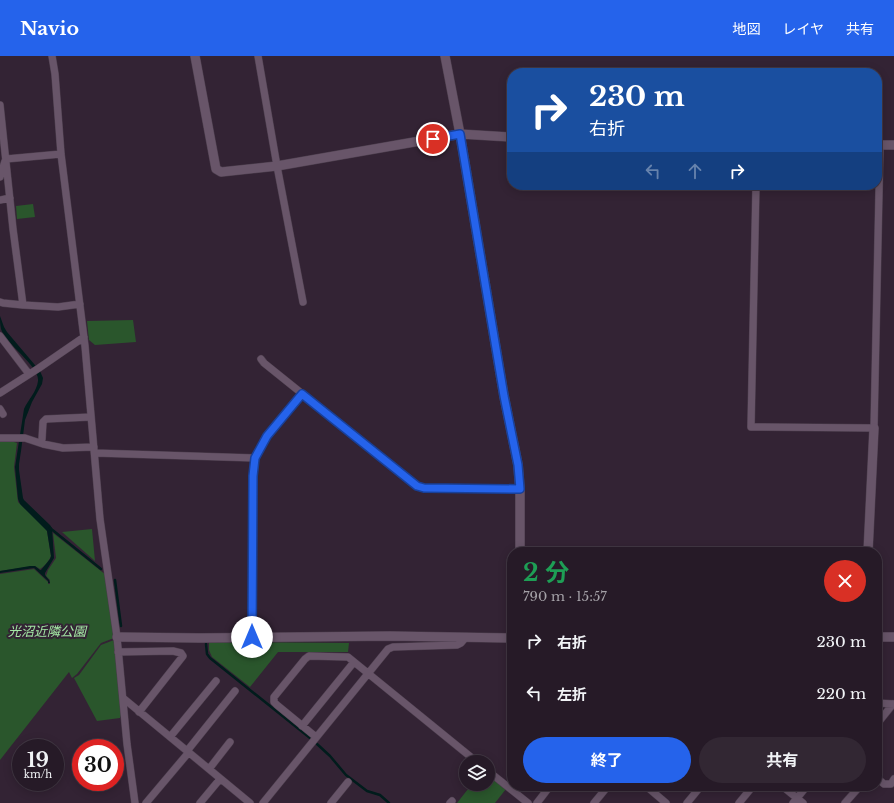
<!DOCTYPE html>
<html lang="ja">
<meta charset="utf-8">
<style>
:root{--surface:#261a27;--page:#322733;--text:#f1f3f6;--muted:#a4a1a7;--line:#423844;--accent:#2563eb}
body{margin:0;font-family:"Libre Baskerville","Noto Sans JP",serif;background:var(--page);color:var(--text);height:100vh;display:flex;flex-direction:column;font-size:15px;white-space:nowrap}
*{box-sizing:border-box;margin:0}
p{font-size:13px;color:var(--muted)}
.icon{flex:none;width:22px;height:22px;fill:none;stroke:currentColor;stroke-width:2;stroke-linecap:round;stroke-linejoin:round}
.map{position:relative;flex:1;overflow:hidden}
.sheet{position:absolute;left:507px;top:491px;width:375px;height:244px;display:flex;flex-direction:column;background:var(--surface);border-radius:16px;box-shadow:0 2px 10px #0003,0 0 0 1px var(--line)}
.sheet>*{flex:none}
.banner{position:absolute;left:507px;top:12px;width:375px;height:122px;border-radius:16px;box-shadow:0 2px 10px #0003,0 0 0 1px var(--line);background:#1a4fa0;color:#fff;overflow:hidden}
.controls{position:absolute;left:459px;top:699px;display:grid;gap:8px}
.controls a{display:grid;place-items:center;width:36px;height:36px;border-radius:50%;background:var(--surface);box-shadow:0 2px 10px #0003,0 0 0 1px var(--line);font-size:20px}
.speed{position:absolute;left:12px;top:683px;display:flex;gap:8px;font-size:20px;font-weight:700;text-align:center}
.speed>*{display:grid;place-content:center;width:52px;height:52px;border-radius:50%;background:var(--surface);box-shadow:0 2px 10px #0003,0 0 0 1px var(--line);line-height:1}
.speed small{font-size:10px;font-weight:400}
.speed .limit{border:6px solid #d22;background:#fff;color:#111}
.pin{position:absolute;display:grid;place-items:center;width:34px;height:34px;color:#fff;margin:-17px;border:2px solid #fff;border-radius:50%;box-shadow:0 1px 4px #0007}
.me{position:absolute;width:44px;margin:-22px;rotate:0deg;stroke-linejoin:round;filter:drop-shadow(0 0 3px #0008)}
.turn{display:flex;align-items:center;gap:14px;height:84px;padding:0 16px;font-size:18px}
.turn .icon{width:52px;height:52px;stroke-width:2.5}
.turn b{display:block;font-size:28px;line-height:34px}
.lanes{display:flex;align-items:center;height:38px;padding:0 16px;background:#0003;justify-content:center;gap:20px;direction:ltr}
.lanes .off{opacity:.35}
.round{display:grid;place-items:center;flex:none;width:42px;height:42px;border-radius:21px;background:var(--page)}
.headline{display:flex;align-items:center;justify-content:space-between;height:68px;padding:0 16px}
h1{font-size:24px;font-weight:700;line-height:30px;color:#1e9e55}
.cta{display:flex;gap:8px;margin-top:auto;padding:8px 16px}
.cta a{flex:1;height:46px;border-radius:24px;background:var(--accent);color:#fff;font-size:16px;font-weight:700;line-height:46px;text-align:center}
.cta a+a{background:var(--page);color:var(--text)}
ul{padding:0;list-style:none}
li{display:flex;align-items:center;gap:12px;height:52px;padding:0 16px}
li div{flex:1}
li b{display:block;font-size:15px}
li em{font-style:normal}
header{display:flex;align-items:center;gap:24px;box-sizing:border-box;height:56px;padding:0 20px;background:var(--accent);color:#fff}
header strong{font-size:19px}
nav{display:flex;gap:22px;margin-inline-start:auto;font-size:14px}
.map>svg:first-child{display:block}
.green{fill:#2a562c}
.water{fill:#011c1c}
.lines{fill:none;stroke-linecap:round;stroke-linejoin:round}
.stream{stroke:#011c1c;stroke-width:2.5}
.minor-casing{stroke:#4d3f4e;stroke-width:8}
.tertiary-casing{stroke:#4d3f4e;stroke-width:10}
.minor{stroke:#685569;stroke-width:7}
.tertiary{stroke:#685569;stroke-width:9}
.route-casing{stroke:#184099;stroke-width:10}
.route{stroke:#2563eb;stroke-width:7}
.labels{text-anchor:middle;stroke-width:4;stroke-linejoin:round;paint-order:stroke}
.park-label{font-size:13px;font-style:italic;fill:#a4e8a5;stroke:#332334}
</style>
<header>
<strong>Navio</strong>
<nav><a>地図</a><a>レイヤ</a><a>共有</a></nav>
</header>
<div class="map">
<svg width="894" height="747" viewBox="0 0 894 747">
<rect width="100%" height="100%" fill="#332334"/>
<!-- green -->
<path class="green" d="M33 148 35 161 17 163 16 150Z
M133 264 136 286 95 289 89 284 87 265Z
M0 385H11L17 387 14 411 18 446 45 472 47 475 51 500C49 505 44 511 40 513L35 510 0 515Z
M92 473 95 505 62 476Z
M53 477 106 519 114 582 101 587 77 618 72 622 69 616 0 704V518L34 513 48 526V528H50V524L46 520 48 514 56 502Z
M114 584 121 658 120 662 97 665 74 622 79 619 101 589Z
M209 586 349 587 348 596H278L250 631 212 601 209 594Z
M488 718 506 733 495 747H457L472 728H488Z"/>
<!-- water -->
<path class="water" d="M0 260 4 271 7 276 40 315 43 322 42 328 32 346 25 364 21 395 19 408V414L23 442 24 444 50 469 52 472 54 502 45 517V519L49 524 50 527H48V525L34 512 0 517V515L30 510H35L40 514H41L50 503 51 500 47 475 20 448 18 443 15 411 24 353C28 344 37 335 38 325 40 310 6 289 1 273 0 269 0 264 0 260Z"/>
<g class="lines">
<!-- stream -->
<path class="stream" d="M50 472 101 513
M115 524 121 570
M206 588 207 598 210 602 310 682
M317 688 330 700 346 719 367 735 380 739 389 747"/>
<defs>
<path id="minor" d="M52 0 55 18 61 98 85 290 100 463 117 581 127 688 135 747
M258 0 277 110 303 246
M0 49 13 173 23 249
M6 103 61 98
M0 121 5 105
M756 129 751 371 874 372 880 89
M0 144 10 142
M0 246 3 247 23 249 58 251 80 248
M0 280 29 318
M261 303 264 307 417 430 424 432 520 433
M0 337 39 312 84 281
M0 353 3 358
M0 382H25L43 388 63 392 94 391
M42 383 43 366 46 363 91 361
M95 397 255 402
M252 581 253 420 255 402 267 380 302 338
M118 596 173 595 181 597 183 600 139 656
M123 642 250 747
M877 647 894 648
M877 668 893 648
M302 670 354 606
M170 681 216 625
M316 681 277 649 274 646V641L305 603 309 600 348 601 477 706
M187 695 235 635
M209 713 230 686
M488 715 528 747
M877 722 884 728H891L894 723
M646 730 666 747
M782 730 803 747
M146 747 189 696
M200 747 220 723
M263 747 388 593 393 591 457 589 461 587 466 581
M331 747 348 726
M450 747 452 745
M537 747 550 730
M594 747 608 730
M687 747 701 730
M739 747 753 730
M793 747 807 730
M845 747 860 730"/>
<path id="tertiary" d="M195 0 216 113 221 116 277 110 460 78 512 81
M445 0 460 78 504 340 518 409 520 433V496
M877 89H894
M868 496 874 372
M117 581 200 582 390 580 512 582
M877 581H894"/>
</defs>
<!-- minor casing -->
<use href="#minor" class="minor-casing"/>
<!-- tertiary casing -->
<use href="#tertiary" class="tertiary-casing"/>
<!-- minor -->
<use href="#minor" class="minor"/>
<!-- tertiary -->
<use href="#tertiary" class="tertiary"/>
</g>
<g class="lines">
<defs>
<path id="route" d="M252 581 253 420 255 402 267 380 302 338 417 430 424 432 520 433 518 409 504 340 460 78 433 83"/>
</defs>
<!-- route casing -->
<use href="#route" class="route-casing"/>
<!-- route -->
<use href="#route" class="route"/>
</g>
<g class="labels">
<!-- park labels -->
<g class="park-label">
<text x="47" y="580">光沼近隣公園</text>
</g>
</g>
</svg>
<div class="controls">
<a><svg class="icon" aria-label="layers" viewBox="0 0 24 24"><path d="M12 4l9 5-9 5-9-5zM3 14l9 5 9-5"/></svg></a>
</div>
<div class="speed"><div>19<small>km/h</small></div><div class="limit">30</div></div>
<div class="pin" style="left:433px;top:83px;background:#d93025"><svg class="icon" aria-label="arrive" viewBox="0 0 24 24"><path d="M6 21V4h12l-3 4 3 4H6"/></svg></div>
<svg class="me" style="left:252px;top:581px" viewBox="-20 -20 40 40"><circle r="19" fill="#fff"/><path d="M0-13L10 11 0 6-10 11z" fill="#2563eb"/></svg>
<div class="banner">
<div class="turn"><svg class="icon" aria-label="right" viewBox="0 0 24 24"><path d="M7 20v-9h11M14 6l5 5-5 5"/></svg><div><b>230 m</b>右折</div></div>
<div class="lanes"><svg class="icon off" aria-label="left" viewBox="0 0 24 24"><path d="M17 20v-9H6M10 6l-5 5 5 5"/></svg><svg class="icon off" aria-label="ahead" viewBox="0 0 24 24"><path d="M12 20V5M6 11l6-6 6 6"/></svg><svg class="icon" aria-label="right" viewBox="0 0 24 24"><path d="M7 20v-9h11M14 6l5 5-5 5"/></svg></div>
</div>
<section class="sheet">
<div class="headline"><div><h1>2 分</h1><p>790 m · 15:57</p></div><a class="round" style="background:#d93025;color:#fff"><svg class="icon" aria-label="close" viewBox="0 0 24 24"><path d="M6 6l12 12M18 6L6 18"/></svg></a></div>
<ul>
<li><svg class="icon" aria-label="right" viewBox="0 0 24 24"><path d="M7 20v-9h11M14 6l5 5-5 5"/></svg><div><b>右折</b></div><em>230 m</em></li>
<li><svg class="icon" aria-label="left" viewBox="0 0 24 24"><path d="M17 20v-9H6M10 6l-5 5 5 5"/></svg><div><b>左折</b></div><em>220 m</em></li>
</ul>
<div class="cta"><a>終了</a><a>共有</a></div>
</section>
</div>
